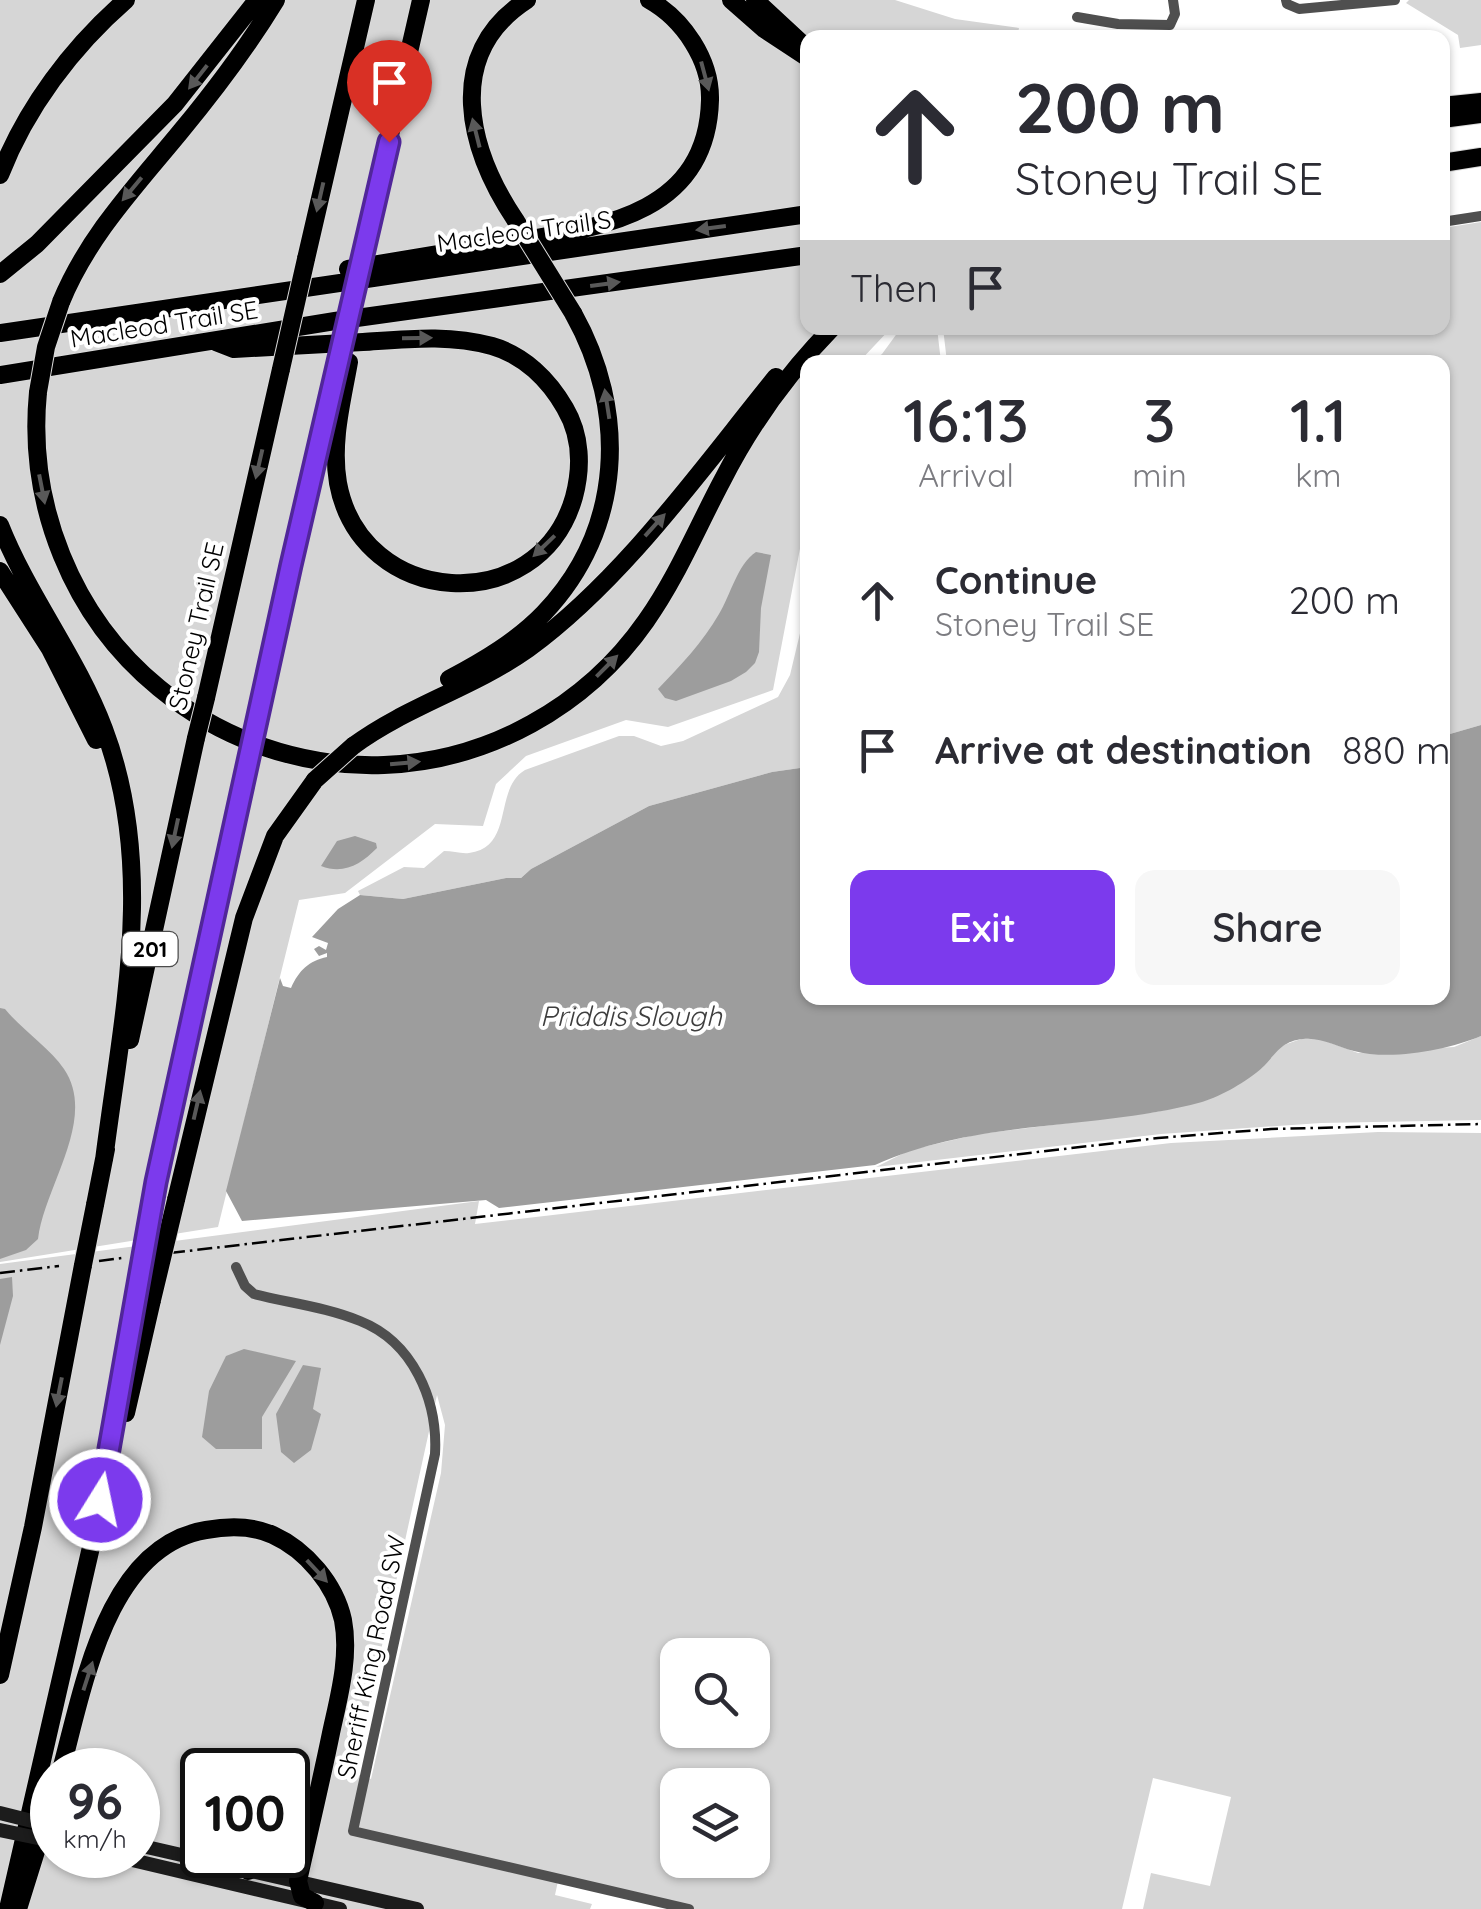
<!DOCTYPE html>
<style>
:root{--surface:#fff;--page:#f7f7f7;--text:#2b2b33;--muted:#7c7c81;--accent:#7c3aed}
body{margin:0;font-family:Quicksand,sans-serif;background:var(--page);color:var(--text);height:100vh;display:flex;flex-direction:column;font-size:38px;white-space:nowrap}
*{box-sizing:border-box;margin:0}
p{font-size:32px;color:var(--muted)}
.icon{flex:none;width:55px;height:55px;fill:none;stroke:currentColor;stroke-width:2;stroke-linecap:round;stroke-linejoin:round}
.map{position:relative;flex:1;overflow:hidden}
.panel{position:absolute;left:800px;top:355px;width:650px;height:650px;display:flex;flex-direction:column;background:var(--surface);border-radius:20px;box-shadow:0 2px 8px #0004}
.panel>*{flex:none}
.top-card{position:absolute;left:800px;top:30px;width:650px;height:305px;border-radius:20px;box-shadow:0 2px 8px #0004;background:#fff;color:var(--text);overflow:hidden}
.buttons{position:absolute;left:660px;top:1638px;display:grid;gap:20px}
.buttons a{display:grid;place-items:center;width:110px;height:110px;border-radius:20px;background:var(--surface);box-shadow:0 2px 8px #0004;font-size:50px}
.speed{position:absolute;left:30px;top:1748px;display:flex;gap:20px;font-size:50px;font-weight:700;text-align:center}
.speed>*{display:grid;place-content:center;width:130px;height:130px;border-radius:50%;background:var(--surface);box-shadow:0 2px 8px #0004;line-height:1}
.speed small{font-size:25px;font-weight:400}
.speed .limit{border:5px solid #111;border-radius:15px;background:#fff;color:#111}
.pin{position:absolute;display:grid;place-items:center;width:85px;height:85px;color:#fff;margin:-102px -42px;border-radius:50% 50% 50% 0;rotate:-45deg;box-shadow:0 0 10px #0007}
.pin .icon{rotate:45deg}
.me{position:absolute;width:110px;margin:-55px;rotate:10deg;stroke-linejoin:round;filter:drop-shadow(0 0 8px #0008)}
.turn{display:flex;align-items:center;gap:35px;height:210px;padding:0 50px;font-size:45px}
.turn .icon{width:130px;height:130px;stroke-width:2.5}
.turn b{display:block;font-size:70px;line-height:85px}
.then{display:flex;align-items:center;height:95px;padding:0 50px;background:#0003;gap:20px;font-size:38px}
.eta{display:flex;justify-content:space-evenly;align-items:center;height:170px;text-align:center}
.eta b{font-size:60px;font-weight:600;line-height:70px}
.button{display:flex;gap:20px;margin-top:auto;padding:20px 50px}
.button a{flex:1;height:115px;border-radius:20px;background:var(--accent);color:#fff;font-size:40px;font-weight:600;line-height:115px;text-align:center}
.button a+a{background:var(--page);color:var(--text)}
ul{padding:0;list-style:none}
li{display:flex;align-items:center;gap:30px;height:150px;padding:0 50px}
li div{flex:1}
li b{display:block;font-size:38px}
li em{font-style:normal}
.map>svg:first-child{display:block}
.green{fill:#d6d6d6;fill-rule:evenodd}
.water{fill:#9d9d9d}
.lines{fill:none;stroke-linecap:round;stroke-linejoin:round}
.highway-casing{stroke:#dbdbdb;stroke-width:20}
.street{stroke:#4f4f4f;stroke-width:10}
.secondary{stroke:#1c1c1c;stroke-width:14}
.highway{stroke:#000;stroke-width:18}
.rail{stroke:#000;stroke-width:2.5;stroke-dasharray:15 5 2.5 5;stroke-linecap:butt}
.highway-bridge-casing{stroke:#dbdbdb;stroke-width:20;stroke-linecap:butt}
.secondary-bridge{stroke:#1c1c1c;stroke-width:14}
.highway-bridge{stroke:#000;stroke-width:18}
.oneway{fill:#595959}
.route-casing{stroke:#51269a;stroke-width:25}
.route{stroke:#7c3aed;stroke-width:18}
.labels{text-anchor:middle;stroke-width:8;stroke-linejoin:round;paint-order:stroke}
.shield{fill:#fff;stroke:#4c4c4c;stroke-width:2.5}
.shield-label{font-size:22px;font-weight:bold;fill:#000}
.street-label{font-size:25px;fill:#000;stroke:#fff}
.water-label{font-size:28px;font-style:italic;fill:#3e3e3e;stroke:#fff}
</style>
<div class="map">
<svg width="1481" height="1909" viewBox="0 0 1481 1909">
<rect width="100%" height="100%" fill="#fff"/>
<!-- green -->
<path class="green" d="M0 0H895L955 19 1019 28 1017 38H808V328H891L859 362H808L807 512 773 690 668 727 626 720 526 756 496 784 483 826 435 824 345 893 299 900 218 1227 0 1262Z
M1409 0H1481V45L1460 48 1458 35 1406 3Z
M1481 222V725L1443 736 1442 362H947L943 328H1442L1443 228Z
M901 328H937L941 362H871L882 354Z
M807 604V767L772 772 649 806 531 869 521 878H506L403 899 360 895 358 891 404 867 424 868 444 851C453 851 461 854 469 853 515 847 493 789 525 770L619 736H634L661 746 683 741 778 697 790 675Z
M1481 1036V1120L1321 1123 1161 1134 876 1167 910 1150 979 1134 1156 1112 1207 1100 1262 1068 1278 1047 1301 1039H1320L1358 1053 1454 1047Z
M1378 1132 1481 1133V1909H1143L1151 1873 1210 1886 1231 1797 1153 1778 1122 1909H686L558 1881 555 1895 592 1904 590 1909H0V1264L479 1201 475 1224 1171 1143ZM437 1395 445 1425 441 1473 371 1779 354 1773ZM678 1655H752V1730H678ZM52 1770H138V1855H52ZM202 1770H288V1855H202ZM678 1785H752V1860H678Z"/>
<!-- water -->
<path class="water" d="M756 552 771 555 761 608 759 652 755 663 746 672 731 681 676 701 665 698 658 689C680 666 703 642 719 614 731 594 737 565 756 552Z
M1481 725V1036C1447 1050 1391 1061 1354 1051 1337 1047 1322 1037 1303 1039 1281 1041 1276 1054 1262 1068 1247 1081 1222 1096 1202 1102 1095 1131 979 1118 875 1165L499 1208 486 1200 242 1221 226 1191 280 978 283 986 291 988C299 970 309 961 327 957V953L319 956 314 949 319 946 326 950 328 943 312 937 338 909 360 895 403 899 506 878H521L531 869 649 806 772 772 807 767 808 998H1442L1443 736Z
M355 836 376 843 377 848C361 864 344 875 321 866L337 841Z
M0 1008 5 1009C22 1030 49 1047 64 1069 98 1119 44 1187 38 1239L26 1250 0 1259Z
M12 1277 13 1296 0 1345V1279Z
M244 1349 296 1361 262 1417V1449H216L202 1437 209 1391 226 1356Z
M303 1365 321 1368 313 1409 321 1414 311 1450 294 1463 281 1452 276 1414Z"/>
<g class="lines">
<defs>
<path id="highway" d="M731 0 764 29 808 58
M755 0 808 49
M1442 106 1481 102
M1442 119 1481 114
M1442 163 1481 157
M0 175C26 108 72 47 126 0
M516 221C469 151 442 55 527 0
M364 248 421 0
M306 259 366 0
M348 269C398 261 448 252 499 244 589 229 707 220 710 100 711 60 683 19 649 0
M0 274 37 244 175 104 257 0
M61 302C88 236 136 186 181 131 215 90 248 46 276 0
M0 333 808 214
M216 342 234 349C277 347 320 344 363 342 407 339 449 334 492 346 524 355 549 380 565 408 581 435 582 467 574 497 539 620 361 608 338 483 331 442 342 402 349 362
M0 375 335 321 808 255
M38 392C27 504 72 617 159 688 222 740 302 768 384 765 488 761 586 707 646 621 677 577 697 528 722 481 750 426 789 372 832 328
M0 525C28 596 77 657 104 729 157 869 122 1017 104 1160
M0 571 50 649 96 740
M449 679C483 661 517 641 544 613 624 529 628 411 573 313
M206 698 281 369
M257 724 336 373
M353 746C407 706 473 688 528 649 624 579 702 468 776 377
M130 1040 196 738
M176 1200 244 918 275 836 315 780
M95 1205 106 1149
M143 1250 155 1182 249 762
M126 1413 152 1300
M0 1675 33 1527 83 1265
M61 1770C83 1690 106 1546 206 1530 228 1526 251 1525 273 1535 306 1550 335 1584 343 1620 350 1657 339 1696 331 1733 321 1782 309 1832 298 1881L302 1896 315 1903
M288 1842 309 1809
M248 1871 272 1861 279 1855
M8 1909 94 1534 135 1296
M18 1909 52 1800"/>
</defs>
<!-- highway casing -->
<use href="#highway" class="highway-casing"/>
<!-- street -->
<path class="street" d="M1286 0 1287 4 1299 9 1395 0
M1077 17 1118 24 1170 25 1175 14 1173 0
M1442 222 1481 216
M236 1267 245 1286 254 1294C289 1303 326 1307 360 1321 413 1342 438 1400 435 1454L353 1831 689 1909"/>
<!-- secondary -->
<path class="secondary" d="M138 1845 417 1909
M111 1855 340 1909"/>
<!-- highway -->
<use href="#highway" class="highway"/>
<!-- rail -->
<path class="rail" d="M170 1253 1158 1138 1271 1129 1481 1124
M99 1261 122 1258
M0 1273 59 1266"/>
<defs>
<path id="highway-bridge" d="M516 221 573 313
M338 364 364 248
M281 369 306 259
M38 392 46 347 61 302
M196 738 206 698
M249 762 257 724
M315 780 353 746
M83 1265 95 1205
M135 1296 143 1250
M152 1300 176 1200"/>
</defs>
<!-- highway-bridge casing -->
<use href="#highway-bridge" class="highway-bridge-casing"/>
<!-- secondary-bridge -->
<path class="secondary-bridge" d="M0 1813 52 1826
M0 1830 52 1841"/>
<!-- highway-bridge -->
<use href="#highway-bridge" class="highway-bridge"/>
</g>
<!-- one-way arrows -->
<defs><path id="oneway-solid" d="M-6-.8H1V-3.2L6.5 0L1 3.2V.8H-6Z" transform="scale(2.5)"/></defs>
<g class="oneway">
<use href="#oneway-solid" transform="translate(705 76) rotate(75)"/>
<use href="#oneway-solid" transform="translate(198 77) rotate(128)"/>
<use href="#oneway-solid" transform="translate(476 133) rotate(-104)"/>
<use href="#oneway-solid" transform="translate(132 189) rotate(130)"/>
<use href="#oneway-solid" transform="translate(320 197) rotate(103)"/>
<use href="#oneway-solid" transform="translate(711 228) rotate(172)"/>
<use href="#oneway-solid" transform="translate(605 284) rotate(-8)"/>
<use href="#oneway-solid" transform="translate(417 338) rotate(-1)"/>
<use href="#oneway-solid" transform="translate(607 404) rotate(-99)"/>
<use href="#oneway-solid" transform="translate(259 464) rotate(103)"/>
<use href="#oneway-solid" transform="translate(42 489) rotate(79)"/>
<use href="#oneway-solid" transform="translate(655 525) rotate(-48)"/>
<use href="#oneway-solid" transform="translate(544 546) rotate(136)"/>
<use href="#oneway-solid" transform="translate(607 666) rotate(-45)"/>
<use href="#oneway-solid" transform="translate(405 763) rotate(-5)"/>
<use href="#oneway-solid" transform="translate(175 833) rotate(102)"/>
<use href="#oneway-solid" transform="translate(197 1105) rotate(-77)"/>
<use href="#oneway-solid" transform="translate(59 1392) rotate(101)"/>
<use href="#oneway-solid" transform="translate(317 1571) rotate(47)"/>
<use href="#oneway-solid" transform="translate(88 1676) rotate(-72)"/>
</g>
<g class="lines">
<defs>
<path id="route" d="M100 1500 156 1182 291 565 389 142"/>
</defs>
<!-- route casing -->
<use href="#route" class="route-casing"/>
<!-- route -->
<use href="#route" class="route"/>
</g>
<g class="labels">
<!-- shield labels -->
<rect class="shield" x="122.5" y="932" width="55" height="34" rx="8"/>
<g class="shield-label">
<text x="150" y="957">201</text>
</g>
<!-- street labels -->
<g class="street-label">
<text transform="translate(524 231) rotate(-8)" y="9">Macleod Trail S</text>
<text transform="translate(164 324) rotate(-9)" y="9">Macleod Trail SE</text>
<text transform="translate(196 626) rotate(-77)" y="9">Stoney Trail SE</text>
<text transform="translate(371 1657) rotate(-78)" y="9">Sheriff King Road SW</text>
</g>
<!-- water labels -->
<g class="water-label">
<text x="631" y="1026">Priddis Slough</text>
</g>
</g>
</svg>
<div class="buttons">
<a><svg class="icon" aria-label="search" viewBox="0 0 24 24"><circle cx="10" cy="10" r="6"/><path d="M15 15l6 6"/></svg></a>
<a><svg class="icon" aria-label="layers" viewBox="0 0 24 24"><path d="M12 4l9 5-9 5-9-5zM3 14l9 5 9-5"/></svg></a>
</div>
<div class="speed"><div>96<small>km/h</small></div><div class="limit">100</div></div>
<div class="pin" style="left:389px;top:142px;background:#d93025"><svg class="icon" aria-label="arrive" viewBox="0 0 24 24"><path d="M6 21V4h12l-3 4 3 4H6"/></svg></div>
<svg class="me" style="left:100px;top:1500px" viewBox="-20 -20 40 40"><circle r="17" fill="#7c3aed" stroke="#fff" stroke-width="3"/><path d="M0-11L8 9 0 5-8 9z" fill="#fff"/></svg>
<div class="top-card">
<div class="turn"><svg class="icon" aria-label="ahead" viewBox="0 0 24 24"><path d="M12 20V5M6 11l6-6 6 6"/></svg><div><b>200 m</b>Stoney Trail SE</div></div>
<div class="then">Then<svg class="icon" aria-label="arrive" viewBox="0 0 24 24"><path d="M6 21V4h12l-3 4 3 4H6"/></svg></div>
</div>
<section class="panel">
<div class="eta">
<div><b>16:13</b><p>Arrival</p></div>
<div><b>3</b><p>min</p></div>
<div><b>1.1</b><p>km</p></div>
</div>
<ul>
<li><svg class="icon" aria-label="ahead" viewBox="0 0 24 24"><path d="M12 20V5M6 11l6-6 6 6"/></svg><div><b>Continue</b><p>Stoney Trail SE</p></div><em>200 m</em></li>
<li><svg class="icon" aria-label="arrive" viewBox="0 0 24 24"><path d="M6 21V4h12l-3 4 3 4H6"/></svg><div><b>Arrive at destination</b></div><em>880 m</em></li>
</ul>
<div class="button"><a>Exit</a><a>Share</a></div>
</section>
</div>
